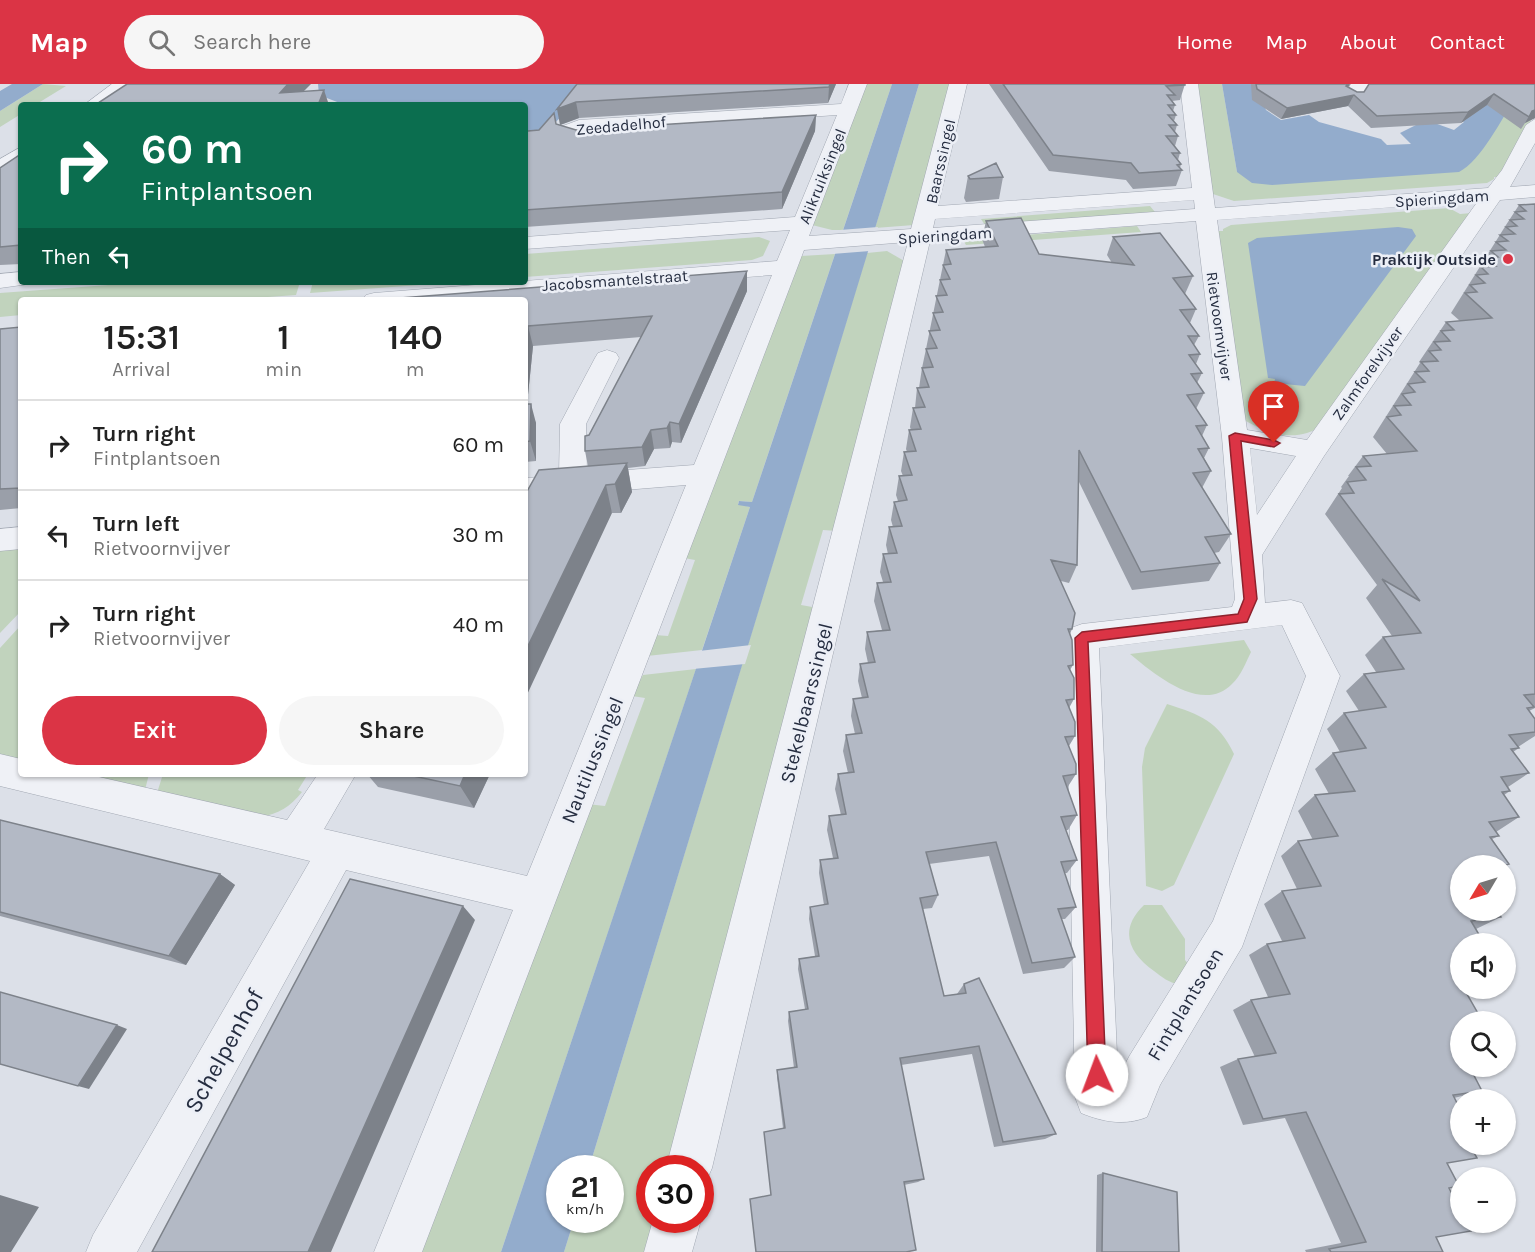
<!DOCTYPE html>
<meta charset="utf-8">
<style>
:root{--surface:#fff;--page:#f6f6f6;--text:#222;--muted:#767676;--line:#e0e0e0;--accent:#db3445}
body{margin:0;font-family:Karla,sans-serif;background:var(--page);color:var(--text);height:100vh;display:flex;flex-direction:column;font-size:22px;white-space:nowrap}
*{box-sizing:border-box;margin:0}
p{font-size:20px;color:var(--muted)}
.icon{flex:none;width:33px;height:33px;fill:none;stroke:currentColor;stroke-width:2;stroke-linecap:round;stroke-linejoin:round}
.map{position:relative;flex:1;overflow:hidden}
.details{position:absolute;left:18px;top:213px;width:510px;height:480px;display:flex;flex-direction:column;background:var(--surface);border-radius:6px;box-shadow:0 2px 4px #0004}
.details>*{flex:none}
.guide{position:absolute;left:18px;top:18px;width:510px;height:183px;border-radius:6px;box-shadow:0 2px 4px #0004;background:#0b6e4f;color:#fff;overflow:hidden}
.needle{width:39px;rotate:232deg}
.fabs{position:absolute;left:1450px;top:771px;display:grid;gap:12px}
.fabs a{display:grid;place-items:center;width:66px;height:66px;border-radius:50%;background:var(--surface);box-shadow:0 2px 4px #0004;font-size:30px}
.speed{position:absolute;left:546px;top:1071px;display:flex;gap:12px;font-size:30px;font-weight:700;text-align:center}
.speed>*{display:grid;place-content:center;width:78px;height:78px;border-radius:50%;background:var(--surface);box-shadow:0 2px 4px #0004;line-height:1}
.speed small{font-size:15px;font-weight:400}
.speed .limit{border:9px solid #d22;background:#fff;color:#111}
.pin{position:absolute;display:grid;place-items:center;width:51px;height:51px;color:#fff;margin:-62px -26px;border-radius:50% 50% 50% 0;rotate:-45deg;box-shadow:0 0 6px #0007}
.pin .icon{rotate:45deg}
.me{position:absolute;width:66px;margin:-33px;rotate:358deg;stroke-linejoin:round;filter:drop-shadow(0 0 4px #0008)}
.turn{display:flex;align-items:center;gap:21px;height:126px;padding:0 24px;font-size:27px}
.turn .icon{width:78px;height:78px;stroke-width:2.5}
.turn b{display:block;font-size:42px;line-height:51px}
.then{display:flex;align-items:center;height:57px;padding:0 24px;background:#0003;gap:12px;font-size:22px}
.eta{display:flex;justify-content:space-evenly;align-items:center;height:102px;text-align:center}
.eta b{font-size:36px;font-weight:600;line-height:42px}
.cta{display:flex;gap:12px;margin-top:auto;padding:12px 24px}
.cta a{flex:1;height:69px;border-radius:36px;background:var(--accent);color:#fff;font-size:24px;font-weight:600;line-height:69px;text-align:center}
.cta a+a{background:var(--page);color:var(--text)}
ul{padding:0;list-style:none}
li{display:flex;align-items:center;gap:18px;height:90px;padding:0 24px;border-top:2px solid var(--line)}
li div{flex:1}
li b{display:block;font-size:22px}
li em{font-style:normal}
header{display:flex;align-items:center;gap:36px;box-sizing:border-box;height:84px;padding:0 30px;background:var(--accent);color:#fff}
header strong{font-size:28px}
nav{display:flex;gap:33px;margin-inline-start:auto;font-size:21px}
.search{width:420px;height:54px;background:var(--page);display:flex;align-items:center;gap:15px;box-sizing:border-box;padding:0 21px;border-radius:33px;color:var(--muted);font-size:22px}
.map>svg:first-child{display:block}
.green{fill:#c1d3bd}
.water{fill:#93accc}
.pier{fill:#dce0e8}
.lines{fill:none;stroke-linecap:round;stroke-linejoin:round}
.street-casing{stroke:#a1a7b2;stroke-width:1}
.street{fill:#eff1f6;fill-rule:evenodd}
.wall{fill:#9a9fa9}
.shaded-wall{fill:#7d828a}
.building{fill:#b3b9c5;stroke:#7d828a;stroke-width:1.5}
.route{fill:#db3445;stroke:#8e222d;stroke-width:1.5}
.poi-dot{fill:#db3445;stroke:#eceff6;stroke-width:2}
.labels{text-anchor:middle;stroke-width:5;stroke-linejoin:round;paint-order:stroke}
.far-street-label{font-size:16px;fill:#252d40;stroke:#eceff6}
.far-poi-label{font-size:16px;font-weight:bold;fill:#252d40;stroke:#eceff6;text-anchor:end}
.street-label{font-size:20px;fill:#252d40;stroke:#eceff6}
.near-street-label{font-size:24px;fill:#252d40;stroke:#eceff6}
</style>
<header>
<strong>Map</strong>
<div class="search"><svg class="icon" aria-label="search" viewBox="0 0 24 24"><circle cx="10" cy="10" r="6"/><path d="M15 15l6 6"/></svg>Search here</div>
<nav><a>Home</a><a>Map</a><a>About</a><a>Contact</a></nav>
</header>
<div class="map">
<svg width="1535" height="1168" viewBox="0 0 1535 1168">
<rect width="100%" height="100%" fill="#dce0e8"/>
<!-- green -->
<path class="green" d="M43 0 66 2 35 21H21V30L0 43V27Z
M866 0H892L843 146H832L812 141Z
M919 0H950L914 141 875 144Z
M1197 0H1222L1237 88 1480 67 1516 12 1534 31 1499 93H1494V95L1487 99 1234 117 1213 110 1210 102Z
M1150 122 1155 128 985 141 981 135Z
M1449 124 1460 130 1472 129 1323 341C1297 359 1270 351 1244 336L1215 147H1223V145L1231 141Z
M1137 142 1141 148 966 161 963 156Z
M759 153 770 157 763 172 752 176 525 193V170Z
M887 167 906 178 837 447 823 446 801 521 818 524 667 1084H650V1136H654L645 1168H564L574 1136H610V1084H589L867 169Z
M835 170 752 418 739 417 738 420 750 423 702 566 647 572 655 551 668 552 695 476 684 474 801 172Z
M149 198H300L296 211 223 216H21V231L0 233V209Z
M313 198H460L310 209Z
M21 462V527L0 549V464Z
M21 541V677L0 673V564Z
M1244 556 1251 568C1246 578 1241 592 1232 600 1202 631 1153 589 1130 570Z
M696 585 501 1168H416L587 720 605 722 645 614 632 612 643 591Z
M1167 620C1201 631 1218 637 1234 670L1174 801 1162 807 1146 802 1142 683 1145 664Z
M76 690H149L145 706Z
M163 690H308L298 706 302 708C290 723 279 730 259 733L157 709Z
M1144 821H1162L1185 855V876L1189 881 1179 900C1169 899 1162 893 1154 887 1129 869 1118 846 1144 821Z"/>
<!-- water -->
<path class="water" d="M12 0H43L0 27V7Z
M318 0H598C570 18 552 47 525 66V21H345L319 11Z
M892 0H919L589 1084H560V1136H574L564 1168H501L750 423 738 421 739 417 752 418Z
M1222 0H1256L1266 26 1281 36 1309 31 1319 38 1381 55 1387 61 1411 60 1400 49 1426 36 1454 46 1464 38 1447 32 1516 12C1503 33 1481 77 1459 88L1272 101 1252 99 1237 88Z
M1398 143 1412 145 1416 152 1305 302 1274 299 1275 295 1268 294 1248 159 1257 154Z"/>
<!-- pier -->
<path class="pier" d="M878 143 870 167 832 170 840 146Z
M751 561 745 580 693 585 699 567Z"/>
<g class="lines">
<defs>
<path id="street" d="M112 0H133L105 21H84Z
M849 0H867L809 152 911 145 949 0H967L938 122 1192 104 1180 0H1198L1215 124 1488 104 1502 86 1526 41 1535 35V59L1510 103 1535 101V113L1500 116 1324 372 1262 471 1265 519 1291 516 1302 519 1340 592 1242 863 1160 1001 1147 1033C1125 1042 1103 1038 1081 1029L1075 1013 1066 553 1071 544 1082 540 1232 523 1235 515 1222 353 1196 137 930 157 712 1084 705 1100 700 1102V1084H666L908 158 804 166 422 1168H374L513 826 346 786 137 1168H86L93 1151 310 777 0 702V670L21 675V690H86L287 736 318 690H356L324 745 527 792 686 401 525 414V394L559 392 560 340 595 274 598 269 607 266 616 269 619 274 586 340 587 389 694 381 772 191 459 216H362L366 211 374 209 777 177 790 146 525 165V153L795 133 837 31 580 48 609 49 611 53 609 57C592 61 577 59 560 54L558 47 560 43 579 36 841 20ZM1194 116 1195 125 933 144 935 135ZM1478 117 1307 356 1247 346 1217 136ZM1250 364 1296 372 1257 431ZM1282 541 1306 592 1213 837 1130 971 1118 993 1099 564Z
M1351 0H1369L1358 17 1352 18 1343 13Z
M21 63V78L0 90V75Z
M21 188V198H30L29 200 0 204V190Z
M21 443V465L0 467V445Z
M700 1135 701 1136 692 1168H644L653 1136Z"/>
</defs>
<!-- street casing -->
<use href="#street" class="street-casing"/>
<!-- street -->
<use href="#street" class="street"/>
</g>
<!-- wall -->
<path class="wall" d="M577 0H836L828 19 579 34 560 41Z
M989 0H1185L1180 16 1172 17 1175 21 1173 27 1176 31 1174 37 1177 41 1175 48 1178 52 1175 62 1180 69 1178 76 1181 80 1180 84 1182 86 1176 102 1133 105 1126 96 1049 87Z
M1251 0H1350L1348 3 1357 8 1535 0V34L1525 39 1521 45 1487 21 1461 39 1371 44 1348 22 1281 35 1252 16Z
M816 31 815 47 782 125 525 143V49L539 46 556 40 576 46Z
M21 70V180L0 181V84Z
M968 92 1003 93 999 115 966 118 964 114Z
M1535 120V624L1529 627 1535 635V652L1518 663 1519 664 1513 668 1529 689 1508 703 1510 707 1504 711 1519 733 1496 748 1499 752 1492 755 1509 780 1506 782H1461L1501 833 1476 845 1481 854 1474 857 1461 904 1476 909 1469 912 1461 938V982L1482 1007 1454 1014 1461 1033 1455 1035 1447 1079 1449 1104 1436 1153 1443 1168H1306L1305 1166 1341 1159 1285 1034 1243 1041 1220 983 1238 975 1255 973 1233 926 1251 916 1268 913 1249 871 1267 860 1282 857 1264 820 1282 807 1297 805 1281 772 1298 757 1313 756 1298 727 1315 711 1329 710 1315 685 1333 669 1340 668 1327 645 1344 629 1359 627 1346 607 1364 590 1376 588 1365 571 1383 553 1392 552 1366 514 1377 501 1325 430 1342 404 1341 403 1349 392H1348L1363 372 1387 370 1373 353 1420 279 1419 278 1446 238 1460 237 1451 229 1506 141 1519 121Z
M986 137 1039 170 1112 179 1107 171 1113 153 1193 192 1185 210 1196 225 1190 239 1199 252 1194 261 1200 270 1196 280 1202 289 1197 299 1204 309 1196 325 1207 341 1202 352 1209 364 1204 374 1211 387 1202 404 1231 450 1219 468 1214 469 1220 479 1209 497 1132 506 1079 398 1077 481 1069 499 1061 497 1072 545 1070 550 1073 581 1070 586 1074 615 1069 624 1075 652 1069 662 1076 690 1067 704 1077 731 1068 746H1066L1077 776 1067 789H1064L1076 823 1065 835H1061L1075 873 1064 884 1023 890 989 772 929 780 938 811 932 824 923 825 944 912 957 910 964 900 1056 1050 1045 1055 994 1063 972 970 901 981 924 1095 918 1098 904 1101 771 1111 764 1048 783 1044 777 993V986L794 984 788 937 789 928 805 925 798 885 799 875 815 872 809 835 810 823 824 821 819 789 820 776 833 774 827 746 829 732 841 731 835 705 838 690 848 689 843 667 846 651 855 650 851 632 853 615 862 614 858 597 860 580 868 579 865 565 867 548 882 546 874 517 877 499 883 498 880 488 883 470H888L886 461 889 443H893L891 436 894 418 898 417 896 411 899 392H903L901 387 904 368H907L906 365 909 346H911L910 343 913 324H915L917 304H919L922 284 926 265 946 166 985 163 982 155Z
M747 187V207L681 359 672 358 670 364 654 365 645 382 628 384 632 408 621 429H612L588 382 585 367 589 351 641 253 533 262 527 320 536 339V377L525 378V216Z
M21 243V424L0 426V245Z
M367 690H490L474 724 378 703Z
M0 736 220 790 235 801 186 881 0 832Z
M1103 1089 1179 1168H1096L1097 1091Z"/>
<!-- shaded-wall -->
<path class="shaded-wall" d="M288 0H311L290 21 280 9Z
M830 0H836L828 19 829 3Z
M1348 0H1350L1341 13 1354 11 1348 22 1281 35 1287 24Z
M324 6 329 21H318Z
M1494 10 1487 21 1461 39 1468 28Z
M576 18 579 34 560 41 557 25Z
M1535 26V34L1525 39 1532 27Z
M816 31 815 47 782 125V108Z
M747 187V207L681 359 679 340Z
M528 242 533 262 525 340V271Z
M531 320 536 339V377L530 357Z
M670 338 672 358 670 364 667 344Z
M651 346 654 365 645 382 642 363Z
M627 379 632 408 621 429 615 400Z
M606 401 612 429 525 615V568Z
M465 690H490L474 724 460 702Z
M220 790 235 801 186 881 169 872Z
M463 822 475 836 331 1168H308Z
M117 941 127 945 89 1005 78 1002Z
M0 1111 39 1123 11 1168H0Z"/>
<!-- building -->
<path class="building" d="M127 0H288L280 9 324 6 318 21H95Z
M577 0H830L829 3 576 18 557 25Z
M1003 0H1185V1L1166 2 1175 11H1167L1175 21H1168L1176 31H1168L1177 41H1169L1178 52H1166L1180 69H1172L1181 80 1177 81 1182 86 1139 89 1131 79 1053 71Z
M1256 0H1348L1346 2 1357 8H1364L1369 0H1535V26L1532 27 1529 33 1494 10 1468 28 1377 32 1354 11 1287 24 1257 5Z
M354 19 355 21H318Z
M554 29 556 40 576 46 816 31 782 108 525 126V49L528 47 539 46Z
M21 70V161L0 163V84Z
M996 79 1003 93 970 95 968 92Z
M1535 120V610L1524 611 1534 623 1527 624 1535 635V648L1509 651 1519 664 1511 665 1529 689 1501 693 1510 707 1502 708 1519 733 1489 738 1499 752 1490 753 1509 780 1501 782H1461V826H1497L1501 833 1471 837 1481 854 1472 855 1475 860H1461V904H1473L1476 909 1467 910 1483 938H1461V948H1460L1461 951V982H1469L1482 1007 1453 1011 1461 1027V1033L1455 1034 1461 1045V1060H1469L1477 1074 1447 1079 1459 1102 1449 1104 1461 1128V1138H1466L1471 1147 1436 1153 1443 1168H1331L1329 1165 1366 1158 1306 1028 1263 1035 1238 975 1276 969 1251 916 1290 910 1267 860 1305 854 1282 807 1321 802 1298 757 1338 752 1315 711 1355 707 1333 669 1366 664 1344 629 1386 623 1364 590 1404 585 1383 553 1421 549 1382 495 1420 517 1339 410 1354 409 1347 398 1366 396 1356 383 1371 382 1363 372 1417 367 1387 333 1401 331 1394 322 1411 321 1402 310 1415 308 1408 300 1425 298 1415 288 1429 287 1421 278 1438 277 1429 267 1441 266 1434 258 1450 257 1441 247 1454 246 1446 238 1492 234 1465 209 1477 208 1470 201 1485 199 1476 191 1488 190 1481 183 1496 182 1487 174 1498 173 1491 167 1506 166 1496 158 1508 157 1500 151 1515 150 1506 143 1517 142 1510 136 1524 135 1515 128 1526 127 1519 121Z
M1021 134 1039 170 1134 181 1113 153 1160 149 1193 192 1173 194 1196 225 1180 226 1199 252H1188L1200 270 1189 271 1202 289 1191 290 1204 309 1187 311 1207 341 1196 342 1209 364 1198 365 1211 387 1193 389 1231 450 1205 453 1220 479 1141 488 1079 366 1077 481 1051 476 1075 529 1072 545H1068L1072 556 1073 581 1068 582 1074 594V615L1066 616 1075 638V652L1065 653 1076 680V690L1063 692 1077 731 1061 733 1077 776 1061 778 1076 823 1058 825 1075 873 1032 879 996 758 926 768 938 811 920 814 944 912 966 909 964 900 979 894 1056 1050 1003 1058 979 962 900 974 924 1095 904 1098 916 1166 906 1168H756L750 1115 771 1111 764 1048 785 1044 777 986 797 983 789 928 808 925 799 875 819 872 810 823 828 820 820 776 838 774 829 732 846 730 838 690 854 688 846 651 862 649 853 615 868 613 860 580 875 578 867 548 890 546 877 499 891 498 883 470 897 469 889 443 902 442 894 418 907 416 899 392 912 391 904 368 916 367 909 346 921 345 913 324 925 323 917 304 929 303 922 284 933 283 926 265 937 264 929 247 940 246 933 229 943 228 936 212 947 211 940 196 950 195 943 181 951 180 946 166 998 162 986 137Z
M747 187 679 340 670 338 667 344 651 346 642 363 585 367V352L589 351 652 232 528 242 525 271V216H374Z
M21 243V404L0 405V245Z
M525 320H531L530 357 525 358Z
M627 379 615 400 606 401 525 568V411L539 386Z
M404 690H465L460 702Z
M0 736 220 790 169 872 0 828Z
M350 795 463 822 308 1168H152Z
M0 908 117 941 78 1002 0 980Z
M1103 1089 1177 1108 1179 1168H1102Z"/>
<!-- route -->
<path class="route" d="M1235 349 1274 356 1280 359 1274 363 1241 357 1257 515 1247 538 1088 558 1106 991 1103 998 1097 1000 1090 998 1088 991 1075 554 1082 548 1238 530 1244 515 1229 352Z"/>
<!-- markers -->
<circle class="poi-dot" cx="1508" cy="175" r="6"/>
<g class="labels">
<!-- far-street labels -->
<g class="far-street-label">
<text transform="translate(621 41) rotate(-5)" y="6">Zeedadelhof</text>
<text transform="translate(940 77) rotate(-77)" y="6">Baarssingel</text>
<text transform="translate(822 92) rotate(-68)" y="6">Alikruiksingel</text>
<text transform="translate(1442 114) rotate(-4)" y="6">Spieringdam</text>
<text transform="translate(945 151) rotate(-4)" y="6">Spieringdam</text>
<text transform="translate(615 196) rotate(-4)" y="6">Jacobsmantelstraat</text>
<text transform="translate(1220 242) rotate(82)" y="6">Rietvoornvijver</text>
<text transform="translate(1367 289) rotate(-55)" y="6">Zalmforelvijver</text>
</g>
<!-- far-poi labels -->
<g class="far-poi-label">
<text x="1496" y="181">Praktijk Outside</text>
</g>
<!-- street labels -->
<g class="street-label">
<text transform="translate(806 619) rotate(-76)" y="7">Stekelbaarssingel</text>
<text transform="translate(592 676) rotate(-68)" y="7">Nautilussingel</text>
<text transform="translate(1185 920) rotate(-59)" y="7">Fintplantsoen</text>
</g>
<!-- near-street labels -->
<g class="near-street-label">
<text transform="translate(224 967) rotate(-61)" y="8">Schelpenhof</text>
</g>
</g>
</svg>
<div class="fabs">
<a><svg class="needle" viewBox="-14 -14 28 28"><path d="M0-13l5 13h-10z" fill="#e53935"/><path d="M0 13l5-13h-10z" fill="#767676"/></svg></a>
<a><svg class="icon" aria-label="sound" viewBox="0 0 24 24"><path d="M4 9h4l5-4v14l-5-4H4zM17 9q2 3 0 6"/></svg></a>
<a><svg class="icon" aria-label="search" viewBox="0 0 24 24"><circle cx="10" cy="10" r="6"/><path d="M15 15l6 6"/></svg></a>
<a>+</a>
<a>−</a>
</div>
<div class="speed"><div>21<small>km/h</small></div><div class="limit">30</div></div>
<div class="pin" style="left:1274px;top:359px;background:#d93025"><svg class="icon" aria-label="arrive" viewBox="0 0 24 24"><path d="M6 21V4h12l-3 4 3 4H6"/></svg></div>
<svg class="me" style="left:1097px;top:991px" viewBox="-20 -20 40 40"><circle r="19" fill="#fff"/><path d="M0-13L10 11 0 6-10 11z" fill="#db3445"/></svg>
<div class="guide">
<div class="turn"><svg class="icon" aria-label="right" viewBox="0 0 24 24"><path d="M7 20v-9h11M14 6l5 5-5 5"/></svg><div><b>60 m</b>Fintplantsoen</div></div>
<div class="then">Then<svg class="icon" aria-label="left" viewBox="0 0 24 24"><path d="M17 20v-9H6M10 6l-5 5 5 5"/></svg></div>
</div>
<section class="details">
<div class="eta">
<div><b>15:31</b><p>Arrival</p></div>
<div><b>1</b><p>min</p></div>
<div><b>140</b><p>m</p></div>
</div>
<ul>
<li><svg class="icon" aria-label="right" viewBox="0 0 24 24"><path d="M7 20v-9h11M14 6l5 5-5 5"/></svg><div><b>Turn right</b><p>Fintplantsoen</p></div><em>60 m</em></li>
<li><svg class="icon" aria-label="left" viewBox="0 0 24 24"><path d="M17 20v-9H6M10 6l-5 5 5 5"/></svg><div><b>Turn left</b><p>Rietvoornvijver</p></div><em>30 m</em></li>
<li><svg class="icon" aria-label="right" viewBox="0 0 24 24"><path d="M7 20v-9h11M14 6l5 5-5 5"/></svg><div><b>Turn right</b><p>Rietvoornvijver</p></div><em>40 m</em></li>
</ul>
<div class="cta"><a>Exit</a><a>Share</a></div>
</section>
</div>
